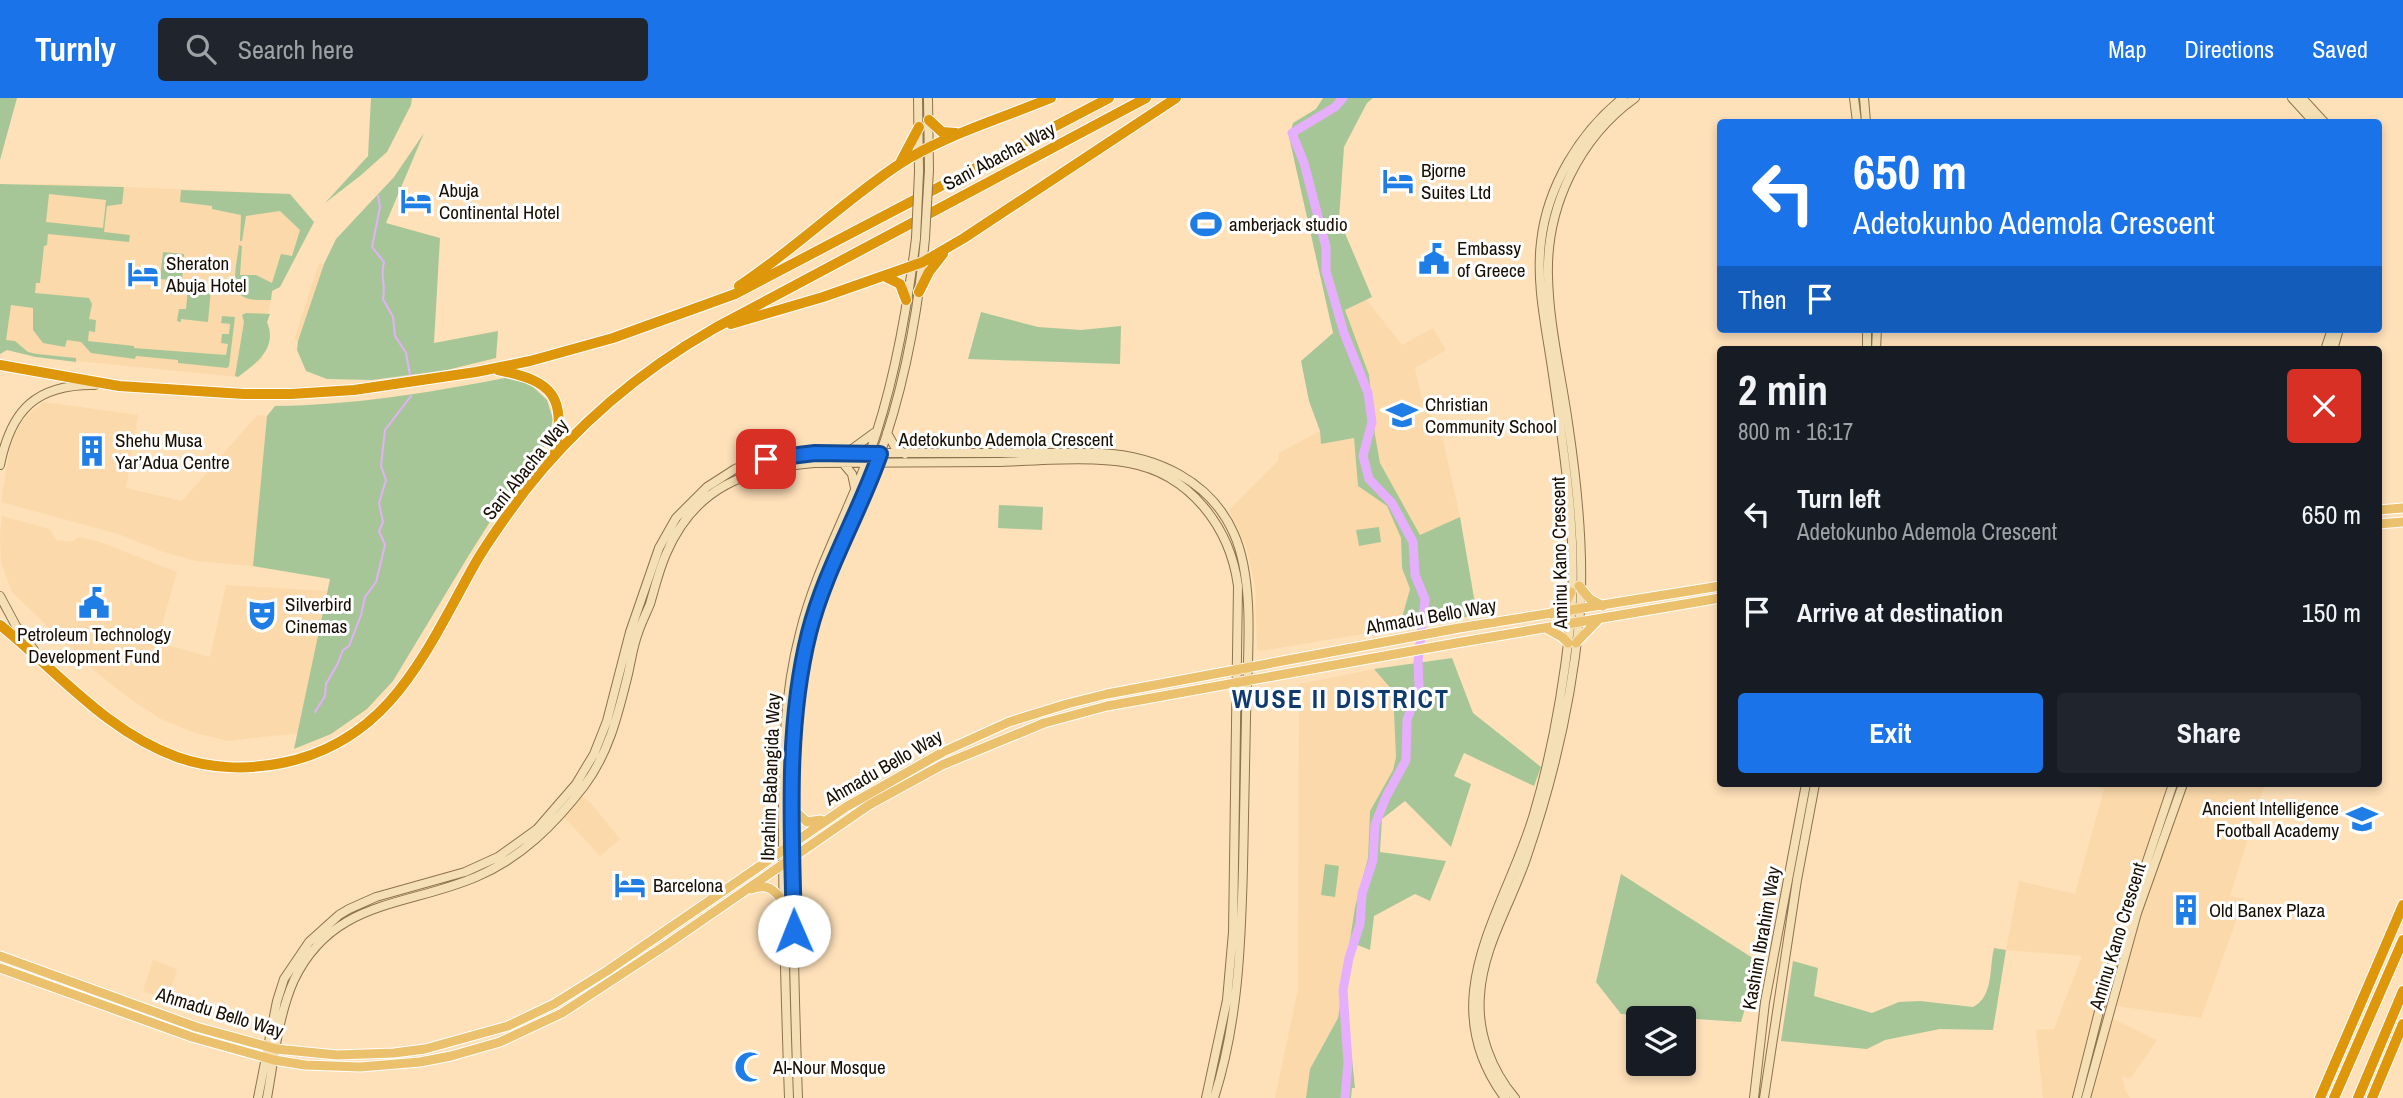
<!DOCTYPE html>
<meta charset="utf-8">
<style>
:root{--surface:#171b24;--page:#20242c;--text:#f1f3f6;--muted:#9ea1a6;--accent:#1a73e8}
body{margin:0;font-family:"Archivo Narrow",sans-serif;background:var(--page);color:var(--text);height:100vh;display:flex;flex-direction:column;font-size:26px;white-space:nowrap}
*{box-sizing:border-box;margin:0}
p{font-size:23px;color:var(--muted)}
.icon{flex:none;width:38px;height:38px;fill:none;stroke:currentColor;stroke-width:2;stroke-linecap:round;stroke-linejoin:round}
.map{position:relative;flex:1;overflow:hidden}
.details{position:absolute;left:1717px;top:248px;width:665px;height:441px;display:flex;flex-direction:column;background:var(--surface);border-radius:7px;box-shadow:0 4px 10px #0003}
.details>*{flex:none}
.guide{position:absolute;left:1717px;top:21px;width:665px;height:214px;border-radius:7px;box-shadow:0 4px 10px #0003;background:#1a73e8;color:#fff;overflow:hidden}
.buttons{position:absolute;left:1626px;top:908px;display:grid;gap:14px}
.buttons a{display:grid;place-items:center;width:70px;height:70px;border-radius:7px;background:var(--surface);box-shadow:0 4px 10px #0003;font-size:35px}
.pin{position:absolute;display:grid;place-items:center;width:60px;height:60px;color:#fff;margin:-30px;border-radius:14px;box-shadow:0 4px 10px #0006}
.me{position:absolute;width:77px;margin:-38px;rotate:359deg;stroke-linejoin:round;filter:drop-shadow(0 0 5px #0008)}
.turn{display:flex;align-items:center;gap:24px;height:147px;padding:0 21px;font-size:32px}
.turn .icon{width:91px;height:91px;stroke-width:2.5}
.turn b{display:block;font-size:49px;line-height:60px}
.then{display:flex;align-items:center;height:66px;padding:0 21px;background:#0003;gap:14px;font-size:26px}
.round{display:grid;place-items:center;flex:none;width:74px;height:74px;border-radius:7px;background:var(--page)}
.headline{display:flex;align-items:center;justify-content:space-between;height:119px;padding:0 21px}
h1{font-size:42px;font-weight:800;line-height:52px}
.button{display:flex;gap:14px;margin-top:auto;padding:14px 21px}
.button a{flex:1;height:80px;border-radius:7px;background:var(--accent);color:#fff;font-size:28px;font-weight:800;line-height:80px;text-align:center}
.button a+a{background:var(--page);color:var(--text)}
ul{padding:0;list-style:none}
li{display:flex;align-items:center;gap:21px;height:98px;padding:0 21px}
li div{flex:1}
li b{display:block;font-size:26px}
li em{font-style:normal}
header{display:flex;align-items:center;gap:42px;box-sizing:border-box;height:98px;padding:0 35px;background:var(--accent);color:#fff}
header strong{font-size:33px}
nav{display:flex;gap:38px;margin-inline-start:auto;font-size:24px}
.search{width:490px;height:63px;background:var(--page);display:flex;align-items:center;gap:18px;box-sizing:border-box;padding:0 24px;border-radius:7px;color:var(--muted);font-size:26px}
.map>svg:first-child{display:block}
.built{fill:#fbd9aa}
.green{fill:#a7c697;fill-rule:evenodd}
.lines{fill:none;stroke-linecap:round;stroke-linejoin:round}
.stream{stroke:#e5affd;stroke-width:2}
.river{stroke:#e5affd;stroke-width:9}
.secondary-casing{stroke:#8d734e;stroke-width:10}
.primary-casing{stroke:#fff;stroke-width:11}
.highway-casing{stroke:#fff;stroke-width:12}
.secondary{stroke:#f5e0b6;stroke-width:8}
.primary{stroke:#ebc16d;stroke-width:9}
.highway{stroke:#de970b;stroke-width:10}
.secondary-bridge-casing{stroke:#8d734e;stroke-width:10;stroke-linecap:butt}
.secondary-bridge{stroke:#f5e0b6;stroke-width:8}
.route-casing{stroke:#114b97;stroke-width:18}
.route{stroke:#1a73e8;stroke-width:12}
.labels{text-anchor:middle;stroke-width:6;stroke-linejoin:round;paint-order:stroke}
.street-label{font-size:19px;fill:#180e02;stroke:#fff}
.poi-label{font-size:19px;fill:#180e02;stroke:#fff;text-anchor:start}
.district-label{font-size:26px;font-weight:bold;letter-spacing:2px;fill:#103b6f;stroke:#fff}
</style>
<header>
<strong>Turnly</strong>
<div class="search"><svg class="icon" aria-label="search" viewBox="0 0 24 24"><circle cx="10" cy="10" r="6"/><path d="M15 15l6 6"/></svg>Search here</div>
<nav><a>Map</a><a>Directions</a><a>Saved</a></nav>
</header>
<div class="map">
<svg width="2403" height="1000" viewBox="0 0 2403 1000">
<rect width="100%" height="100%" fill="#fee0b9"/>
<!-- built -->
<path class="built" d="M52 86 290 96 314 124 280 189 272 193 267 224 270 232 262 261 238 279 36 259 7 252 0 237V87Z
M319 165 324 166 298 243 294 242Z
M1366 201 1402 247 1433 230 1446 252 1415 270 1421 297 1442 338 1460 419 1420 438 1380 365 1345 212Z
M44 304 138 317 126 390 182 403 257 317 267 318 253 468 196 463 164 454 118 436 1 404 11 342 27 317Z
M1320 333 1321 346 1355 340 1358 388 1387 408 1401 440 1402 470 1410 491 1399 530 1261 553 1257 551 1255 488 1246 448 1229 412 1278 363 1279 355Z
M2 418 50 431 56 442 72 444 79 439 97 443 177 474 157 544 210 559 226 487 327 493 298 635 229 643 195 635 161 621 130 601 91 570 12 494 1 464 0 436Z
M1374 571 1393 593 1396 659 1393 672 1370 713 1368 760 1355 809 1338 920 1310 971 1306 1000H1275L1298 891 1299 586Z
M2088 686H2265L2230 798 2244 801 2201 920 2116 908 2113 921 2157 942 2130 981 2122 978 2125 992 2130 1000H2043L2036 932 2054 931 2082 858 2006 852 2019 783 2075 796 2104 691Z
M581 698 590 704 620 741 600 758 564 719Z
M153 862 177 871 167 902 143 893Z"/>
<!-- green -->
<path class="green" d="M0 0H17L0 62Z
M371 0H412L411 7 387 54 360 78 325 105 368 58Z
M1323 0H1373L1367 5 1344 49 1339 121 1372 199 1345 212 1369 277 1375 337 1380 365 1420 437 1460 419 1477 517 1399 530 1410 491 1402 470 1401 440 1387 408 1358 388 1354 340 1321 346 1320 333 1309 303 1301 263 1333 235 1289 39 1293 25 1316 11Z
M424 35 386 125 440 140 434 245 498 233 496 260 447 272 372 282 327 281 306 273 297 252 298 243 324 166 336 141 394 79Z
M0 86 124 89 122 106 107 108 104 134 130 137 129 144 48 136 47 147 44 148 40 185H36L35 195 89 200 92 206 89 221 96 222 95 234 89 233 88 243 134 248V250L226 257 228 246 221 245 222 236H229L230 226 221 225 222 218 235 219 229 268 227 270 178 265V262L136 258 135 261 91 255 81 244 67 242 65 249 43 245 33 232V210L11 207 6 242 15 243 28 254 37 256 76 260V264L36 259 7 252 0 256ZM49 96 106 102 103 130 46 124Z
M181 92 290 96 314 124 280 189 272 193 271 202C263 202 249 203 242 198 229 189 238 161 239 147L242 148 240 177H256L272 185 281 156 292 158 300 132 280 113 246 118 242 143H240L241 117 212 111V108L180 104Z
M163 154 184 156 182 183 160 181Z
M188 189 211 191 208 224 181 221V224L177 223 179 211H186Z
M981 214 1038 229 1081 232 1121 228 1120 266 968 261Z
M246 215 270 216 267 224C278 251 256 265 238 279L235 278 244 224 242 217Z
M505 280 530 286 547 302 553 321 548 344 519 378 469 457 393 583 367 611 331 636 294 651 330 481 253 468 267 318 275 308C354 307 427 295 505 280Z
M999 407 1043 409 1042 432 998 430Z
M1379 429 1381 444 1359 448 1356 432Z
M1452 560 1473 615 1541 669 1534 688 1464 655 1454 678 1471 686 1451 749 1405 703 1382 721 1380 754 1446 763 1430 803 1415 796 1374 818 1370 852 1355 846 1345 893 1355 990H1352L1351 1000H1306L1310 971 1338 920 1355 809 1368 760 1370 713 1393 672 1396 659 1393 593 1374 571Z
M1325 766 1339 768 1335 799 1321 797Z
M1621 776 1759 864 1741 924 1621 916 1596 884Z
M1994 850 2006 852 1993 932 1940 931 1885 942 1867 951 1781 943 1793 863 1818 870 1814 898 1872 915 1899 904 1920 903 1973 909C1994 898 1989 870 1994 850Z"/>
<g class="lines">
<!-- stream -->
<path class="stream" d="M378 98 380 109 372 149 384 164C380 178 386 186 383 201L393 219 395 238 406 255 410 277
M315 614 325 598 326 586 338 565 343 552 349 548 361 517 365 499 376 484 385 447 379 433 383 424 379 405 386 382 381 368 385 332 411 298"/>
<!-- river -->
<path class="river" d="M1343 0 1335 9 1292 35 1304 65 1326 149V173L1344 235 1368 295 1372 324 1363 358 1369 381 1392 405 1413 444 1415 477 1425 501 1418 564 1419 588 1407 622 1406 662 1386 699 1375 727 1373 762 1362 796 1360 826 1349 860 1343 892 1348 965 1345 1000"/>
<defs>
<path id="secondary" d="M918 0 919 74
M928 0 929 72
M1854 0 1857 24
M1864 0 1866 24
M2292 0 2314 24
M2302 0 2324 24
M1867 252V231
M1876 252 1877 231
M2325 252 2332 231
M2333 252 2339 231
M887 335 895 349 905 356
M848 354 874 335
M843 365 852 376 855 390
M0 367C11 312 36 286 95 287
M0 498 16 528 34 552
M258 1000 277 903 284 881 309 844 339 817 349 811 376 799 465 774 498 759 537 731 576 686 594 656 607 623 630 534 659 450 676 420 707 389 735 371 749 365 815 355H1101C1157 358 1211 383 1234 436 1256 485 1247 566 1246 620 1245 670 1244 719 1243 769 1241 846 1238 926 1214 1000
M267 1000C274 961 278 918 294 882 333 801 406 809 476 779 521 760 554 727 584 688 609 655 618 616 628 576 631 563 633 548 638 535 641 525 646 516 650 506 655 489 659 472 666 456 695 388 746 371 814 365 875 365 935 364 996 364 1038 363 1088 358 1129 365 1190 376 1230 429 1238 488L1233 834 1227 902 1206 1000
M789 1000C786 913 783 827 783 740 783 671 782 603 800 535 815 473 847 417 869 357 894 288 907 214 916 140
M798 1000C795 913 792 827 793 740 793 672 792 602 809 535 825 474 856 420 878 362 904 291 918 215 925 140
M1505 1000C1431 901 1505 814 1534 716 1552 655 1563 592 1570 529 1579 446 1564 352 1552 270 1546 229 1536 186 1541 144 1547 89 1580 34 1623 0
M1515 1000C1491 972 1477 934 1480 897 1483 848 1512 804 1527 758 1553 682 1571 605 1579 525 1585 465 1577 385 1568 325 1561 276 1549 227 1548 178 1546 109 1579 40 1635 0
M1754 1000 1765 904 1806 686
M1764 1000 1797 782 1815 686
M2077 1000 2107 882 2173 686
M2086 1000 2137 815 2183 686"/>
<path id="primary" d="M2378 412 2403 410
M2378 426 2403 424
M1579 488 1590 501 1603 508
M1551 516 1567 502 1571 494
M1546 530 1562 539 1568 545
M1576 545 1599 521
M792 710 807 724 821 722
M751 791C767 785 774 791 783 804
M0 858 196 929 276 951 337 957 394 955 425 951 508 928 554 906 607 873 846 709 943 654 1009 624 1067 606 1107 596 1459 530 1720 488
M0 870 192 939 274 962 305 967 360 969 420 964 451 958 500 944 562 915 669 845 869 707 942 667 1044 625 1107 608 1462 544 1720 500"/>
<path id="highway" d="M929 22 942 34 956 35
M901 63 919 29
M886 179 900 186 906 202
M739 188C795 151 843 104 898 67 944 37 1000 21 1051 0
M919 194 929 174 943 156
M731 226 823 199 923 164 964 140 1176 0
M0 267 119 288 244 296H291L354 292 476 274 530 263 613 240 735 196 1109 0
M498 272C554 283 566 299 555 355
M0 527C57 573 107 634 177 659 210 671 248 672 282 665 392 643 426 552 476 464 490 440 507 417 524 394 577 326 640 273 715 230L1146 0
M2320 1000 2403 807
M2334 1000 2403 842
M2358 1000 2403 893
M2372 1000 2403 926"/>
</defs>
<!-- secondary casing -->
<use href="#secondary" class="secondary-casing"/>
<!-- primary casing -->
<use href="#primary" class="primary-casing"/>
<!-- highway casing -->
<use href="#highway" class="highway-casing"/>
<!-- secondary -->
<use href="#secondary" class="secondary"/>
<!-- primary -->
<use href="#primary" class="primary"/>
<!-- highway -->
<use href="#highway" class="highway"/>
<defs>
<path id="secondary-bridge" d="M916 140 919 74
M925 140 929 72"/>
</defs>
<!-- secondary-bridge casing -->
<use href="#secondary-bridge" class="secondary-bridge-casing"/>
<!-- secondary-bridge -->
<use href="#secondary-bridge" class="secondary-bridge"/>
</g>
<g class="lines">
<defs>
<path id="route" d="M766 361 815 355 880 356C859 416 825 472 809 535 785 631 792 734 794 833"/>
</defs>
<!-- route casing -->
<use href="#route" class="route-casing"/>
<!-- route -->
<use href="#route" class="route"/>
</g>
<!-- icons -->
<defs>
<symbol id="hotel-bare" viewBox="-9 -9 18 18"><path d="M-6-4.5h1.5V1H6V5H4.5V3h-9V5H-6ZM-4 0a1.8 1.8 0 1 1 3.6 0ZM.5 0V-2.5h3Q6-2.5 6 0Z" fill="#1f7de6" stroke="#fff" stroke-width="2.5" paint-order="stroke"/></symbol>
<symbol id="stadium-bare" viewBox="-9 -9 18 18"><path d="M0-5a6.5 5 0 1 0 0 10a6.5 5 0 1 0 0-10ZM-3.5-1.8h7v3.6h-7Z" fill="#1f7de6" stroke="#fff" stroke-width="2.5" paint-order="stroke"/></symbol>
<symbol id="civic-bare" viewBox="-9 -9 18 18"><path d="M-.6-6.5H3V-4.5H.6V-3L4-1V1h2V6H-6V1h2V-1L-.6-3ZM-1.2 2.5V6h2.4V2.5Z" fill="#1f7de6" stroke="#fff" stroke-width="2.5" paint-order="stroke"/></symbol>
<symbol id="school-bare" viewBox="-9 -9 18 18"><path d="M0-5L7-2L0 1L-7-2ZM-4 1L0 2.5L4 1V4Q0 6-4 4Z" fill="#1f7de6" stroke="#fff" stroke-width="2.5" paint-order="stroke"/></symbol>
<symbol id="building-bare" viewBox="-9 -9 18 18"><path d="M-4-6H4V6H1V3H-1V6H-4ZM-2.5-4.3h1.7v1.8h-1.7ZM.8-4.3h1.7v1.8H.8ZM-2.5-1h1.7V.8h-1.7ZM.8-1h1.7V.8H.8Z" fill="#1f7de6" stroke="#fff" stroke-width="2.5" paint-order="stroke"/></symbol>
<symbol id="theatre-bare" viewBox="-9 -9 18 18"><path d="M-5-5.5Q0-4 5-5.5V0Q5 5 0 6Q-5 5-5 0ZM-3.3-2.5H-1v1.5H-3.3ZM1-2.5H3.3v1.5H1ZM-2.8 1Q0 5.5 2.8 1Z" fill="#1f7de6" stroke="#fff" stroke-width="2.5" paint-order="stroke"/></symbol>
<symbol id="mosque-bare" viewBox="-9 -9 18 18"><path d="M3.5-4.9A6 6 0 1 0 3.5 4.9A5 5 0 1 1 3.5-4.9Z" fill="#1f7de6" stroke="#fff" stroke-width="2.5" paint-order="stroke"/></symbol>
</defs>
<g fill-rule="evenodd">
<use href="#hotel-bare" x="1376" y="61" width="44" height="44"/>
<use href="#hotel-bare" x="394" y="81" width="44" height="44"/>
<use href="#stadium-bare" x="1184" y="104" width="44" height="44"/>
<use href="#civic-bare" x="1412" y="139" width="44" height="44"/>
<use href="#hotel-bare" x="121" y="154" width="44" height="44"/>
<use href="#school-bare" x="1380" y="295" width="44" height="44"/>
<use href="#building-bare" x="70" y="331" width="44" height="44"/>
<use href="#civic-bare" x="72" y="483" width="44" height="44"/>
<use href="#theatre-bare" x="240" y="495" width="44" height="44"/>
<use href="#school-bare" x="2340" y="699" width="44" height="44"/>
<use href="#hotel-bare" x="608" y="765" width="44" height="44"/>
<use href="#building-bare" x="2164" y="790" width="44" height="44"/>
<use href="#mosque-bare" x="728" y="947" width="44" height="44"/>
</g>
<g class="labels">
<!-- street labels -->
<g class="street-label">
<text transform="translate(999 58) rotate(-28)" y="7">Sani Abacha Way</text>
<text x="1006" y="348">Adetokunbo Ademola Crescent</text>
<text transform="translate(525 371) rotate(-51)" y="7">Sani Abacha Way</text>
<text transform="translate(1559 455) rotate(-91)" y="7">Aminu Kano Crescent</text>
<text transform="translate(1431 518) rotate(-10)" y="7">Ahmadu Bello Way</text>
<text transform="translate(883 669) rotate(-30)" y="7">Ahmadu Bello Way</text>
<text transform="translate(770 679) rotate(-88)" y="7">Ibrahim Babangida Way</text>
<text transform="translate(2117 838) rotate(-73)" y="7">Aminu Kano Crescent</text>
<text transform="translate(1761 840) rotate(-80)" y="7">Kashim Ibrahim Way</text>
<text transform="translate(220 914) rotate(17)" y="7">Ahmadu Bello Way</text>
</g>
<!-- poi labels -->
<g class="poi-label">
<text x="1421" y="79">Bjorne<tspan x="1421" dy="22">Suites Ltd</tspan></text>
<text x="439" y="99">Abuja<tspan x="439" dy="22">Continental Hotel</tspan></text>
<text x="1229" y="133">amberjack studio</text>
<text x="1457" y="157">Embassy<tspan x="1457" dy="22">of Greece</tspan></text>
<text x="166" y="172">Sheraton<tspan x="166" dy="22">Abuja Hotel</tspan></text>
<text x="1425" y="313">Christian<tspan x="1425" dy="22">Community School</tspan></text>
<text x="115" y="349">Shehu Musa<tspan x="115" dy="22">Yar’Adua Centre</tspan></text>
<text x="285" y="513">Silverbird<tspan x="285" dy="22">Cinemas</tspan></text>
<text x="94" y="543" text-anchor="middle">Petroleum Technology<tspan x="94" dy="22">Development Fund</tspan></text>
<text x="2339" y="717" text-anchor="end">Ancient Intelligence<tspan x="2339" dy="22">Football Academy</tspan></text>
<text x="653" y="794">Barcelona</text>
<text x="2209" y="819">Old Banex Plaza</text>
<text x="773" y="976">Al-Nour Mosque</text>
</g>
<!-- district labels -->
<g class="district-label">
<text x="1341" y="610">WUSE II DISTRICT</text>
</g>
</g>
</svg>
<div class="buttons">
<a><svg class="icon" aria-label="layers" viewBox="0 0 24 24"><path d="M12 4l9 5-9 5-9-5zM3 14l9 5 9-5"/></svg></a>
</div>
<div class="pin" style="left:766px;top:361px;background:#d93025"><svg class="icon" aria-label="arrive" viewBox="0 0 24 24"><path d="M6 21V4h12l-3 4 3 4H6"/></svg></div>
<svg class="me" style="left:794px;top:833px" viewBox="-20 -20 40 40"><circle r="19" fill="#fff"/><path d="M0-13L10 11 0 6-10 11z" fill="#1a73e8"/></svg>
<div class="guide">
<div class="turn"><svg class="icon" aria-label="left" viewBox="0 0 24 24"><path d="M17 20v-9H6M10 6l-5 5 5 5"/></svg><div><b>650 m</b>Adetokunbo Ademola Crescent</div></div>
<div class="then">Then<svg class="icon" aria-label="arrive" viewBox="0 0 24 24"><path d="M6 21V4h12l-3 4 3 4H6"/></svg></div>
</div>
<section class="details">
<div class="headline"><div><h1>2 min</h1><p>800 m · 16:17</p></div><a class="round" style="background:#d93025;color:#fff"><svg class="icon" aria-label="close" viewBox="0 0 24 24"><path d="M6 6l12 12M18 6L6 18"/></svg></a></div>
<ul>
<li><svg class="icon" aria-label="left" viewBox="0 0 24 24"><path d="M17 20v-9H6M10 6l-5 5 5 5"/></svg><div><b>Turn left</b><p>Adetokunbo Ademola Crescent</p></div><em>650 m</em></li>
<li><svg class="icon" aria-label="arrive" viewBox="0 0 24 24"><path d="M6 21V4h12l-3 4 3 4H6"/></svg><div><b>Arrive at destination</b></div><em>150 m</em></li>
</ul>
<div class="button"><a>Exit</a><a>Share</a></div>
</section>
</div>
